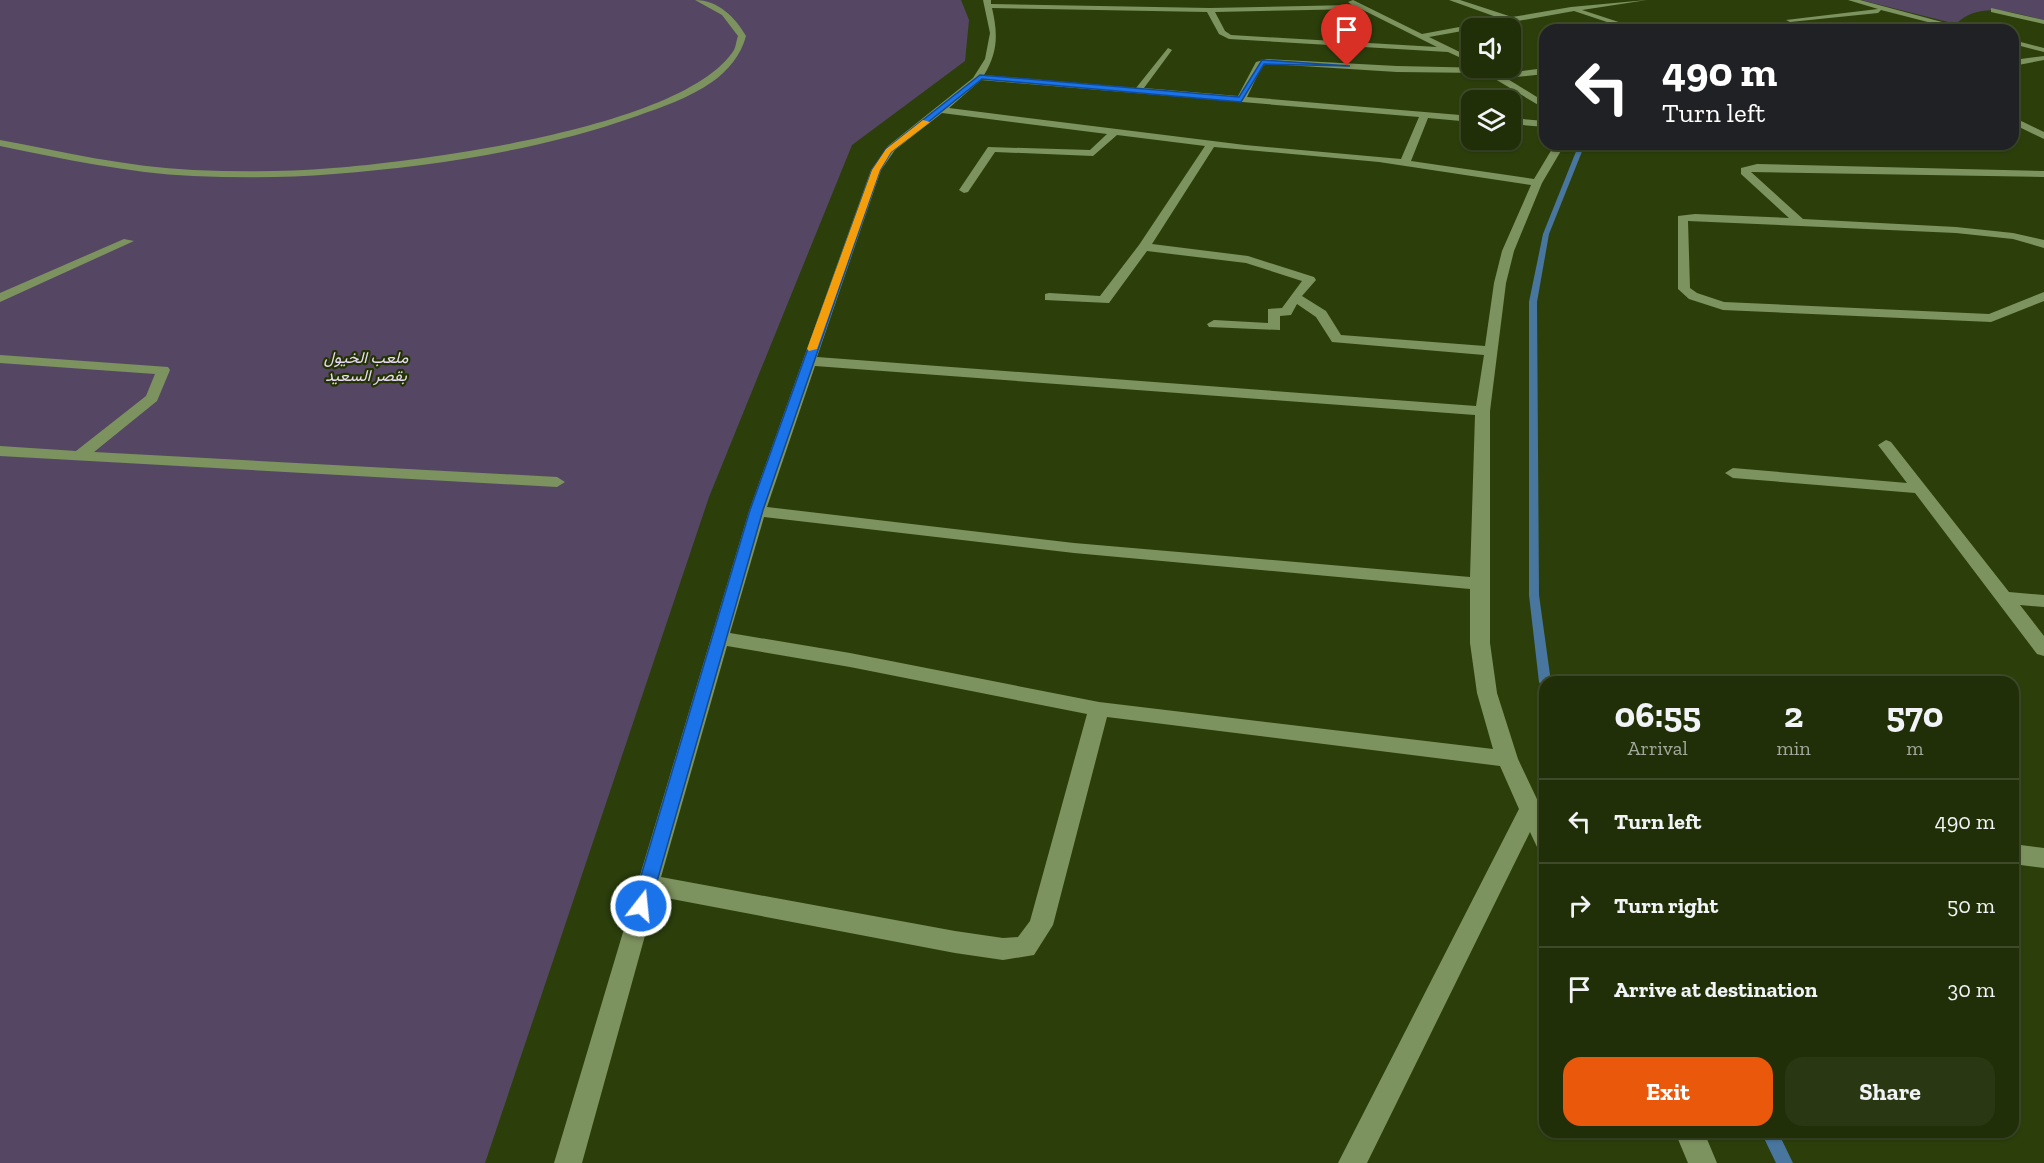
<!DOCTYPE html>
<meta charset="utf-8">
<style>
:root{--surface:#212f08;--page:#293712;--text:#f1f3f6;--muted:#a2a99c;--line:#3e4a29;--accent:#ea580c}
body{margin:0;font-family:"Zilla Slab",Vazirmatn,serif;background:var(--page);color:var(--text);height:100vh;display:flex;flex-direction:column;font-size:22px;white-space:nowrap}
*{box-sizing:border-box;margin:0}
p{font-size:20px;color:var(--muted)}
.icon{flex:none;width:33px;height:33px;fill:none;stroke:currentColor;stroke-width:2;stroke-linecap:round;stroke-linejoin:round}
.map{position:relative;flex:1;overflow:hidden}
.panel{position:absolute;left:1539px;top:676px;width:480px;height:462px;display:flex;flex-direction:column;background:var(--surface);border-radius:18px;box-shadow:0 2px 4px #0004,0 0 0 2px var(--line)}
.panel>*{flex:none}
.top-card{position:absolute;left:1539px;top:24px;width:480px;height:126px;border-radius:18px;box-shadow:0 2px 4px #0004,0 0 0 2px var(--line);background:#202124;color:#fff;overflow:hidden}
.fabs{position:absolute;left:1461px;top:18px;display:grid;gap:12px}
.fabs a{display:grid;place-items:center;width:60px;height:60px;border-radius:12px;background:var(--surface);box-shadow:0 2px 4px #0004,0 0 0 2px var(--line);font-size:30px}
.pin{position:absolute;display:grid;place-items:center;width:51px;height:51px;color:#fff;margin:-62px -26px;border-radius:50% 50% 50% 0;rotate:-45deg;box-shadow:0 0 6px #0007}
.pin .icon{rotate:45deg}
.me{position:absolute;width:66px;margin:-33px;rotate:16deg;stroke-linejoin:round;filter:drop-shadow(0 0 4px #0008)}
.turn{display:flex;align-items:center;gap:21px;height:126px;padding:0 24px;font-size:27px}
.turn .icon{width:78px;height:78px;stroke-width:2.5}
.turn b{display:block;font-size:42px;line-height:51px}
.eta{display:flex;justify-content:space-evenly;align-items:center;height:102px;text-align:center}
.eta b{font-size:36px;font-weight:800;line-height:42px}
.primary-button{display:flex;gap:12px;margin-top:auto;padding:12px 24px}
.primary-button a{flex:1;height:69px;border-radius:18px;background:var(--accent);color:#fff;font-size:24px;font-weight:800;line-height:69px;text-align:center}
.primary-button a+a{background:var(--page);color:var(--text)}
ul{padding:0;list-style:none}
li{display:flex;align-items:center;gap:18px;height:84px;padding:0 24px;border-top:2px solid var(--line)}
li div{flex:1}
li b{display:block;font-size:22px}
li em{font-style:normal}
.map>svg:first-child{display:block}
.green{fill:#554763}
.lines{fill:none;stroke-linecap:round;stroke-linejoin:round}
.stream{fill:#49769e;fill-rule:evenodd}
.minor{fill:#7d935f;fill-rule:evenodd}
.route{fill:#1a73e8;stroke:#114b97;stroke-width:1.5}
.slow{fill:#f59e0b}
.labels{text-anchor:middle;stroke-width:4.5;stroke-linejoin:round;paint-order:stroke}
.far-park-label{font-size:16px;font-style:italic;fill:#e9daf9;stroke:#233400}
</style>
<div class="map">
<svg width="2044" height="1163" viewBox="0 0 2044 1163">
<rect width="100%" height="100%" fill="#2c3f0b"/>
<!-- green -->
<path class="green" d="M0 0H961L969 20 965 61 852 145 709 497 485 1163H0Z
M1861 0H2044V20C2015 13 1979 0 1956 24Z"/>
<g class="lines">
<!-- stream -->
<path class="stream" d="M1579 144H1585L1549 234 1537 302 1539 595 1551 682H1545V686L1541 685 1539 682 1529 595V302L1543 234Z
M1761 1132H1778L1793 1163H1776Z"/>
<!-- minor -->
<path class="minor" d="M695 0C718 0 735 17 746 36 741 55 728 71 712 82 689 98 662 107 637 116 541 150 435 166 334 174 287 178 240 178 193 176 128 173 64 159 0 146V140C64 152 127 167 193 170 240 172 287 172 333 168 425 161 678 128 732 53 736 49 736 41 738 36L722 15Z
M983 0H991V4L1210 8 1352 5 1348 2 1353 0 1422 34 1502 19 1449 0H1460L1512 17 1571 7 1647 0 1582 10 1643 30H1631L1574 11 1429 37 1472 58V63L1448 52 1229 39 1219 34 1207 12 992 8C998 34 998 52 984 75L1136 88 1168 48 1172 50 1144 88 1238 96 1256 62 1267 59 1397 66 1489 68 1499 74 1545 68V74L1506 78 1545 102V109L1485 73 1397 72 1268 64 1262 66 1247 97 1472 116V122L1428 118 1411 161 1534 179 1555 144H1565L1542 183 1514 251 1506 283 1490 411V643L1497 693 1518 759 1545 816V849L1537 847 1530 832 1367 1163H1338L1519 809 1500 766 1107 717 1053 925 1034 955 1003 960 955 953 656 896 582 1163H554L749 511 871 170 888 146 973 78 985 59 990 33ZM1361 9 1437 47 1231 35 1225 31 1215 12ZM981 80 1419 117 1401 159 1245 145 949 108ZM942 113 1107 134 1090 150 988 147 959 190 964 193 968 192 995 152 1093 156 1117 135 1205 146 1139 245 1100 296 1049 293 1045 294V300L1109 303 1147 251 1246 263 1302 281 1282 308 1268 309V323L1214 320 1207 324 1209 327 1280 330V316L1291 315 1297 304 1316 317 1332 342 1484 355 1476 406 817 357 881 170 895 150ZM1214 147 1379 162 1531 185 1502 251 1494 283 1485 346 1341 335 1326 311 1302 296 1316 280 1314 277 1248 256 1152 244ZM815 366 1475 415 1470 577 1074 543 767 507ZM764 517 1074 553 1470 589V643L1477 693 1493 749 1099 702 850 653 730 633ZM727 646 850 667 1087 714 1030 921 1018 937 1003 938 955 931 661 877Z
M1848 0H1860L1972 30H1959L1881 10 1878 13 1790 22 1786 20 1878 9Z
M1991 8 2044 20V24L1991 12Z
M2013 40 2044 48V52L2013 44Z
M2044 56V60L2013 66V60Z
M2013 117 2044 132V139L2013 124Z
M1510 118 1545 121V127L1510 124Z
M1757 164 2044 171V177L1751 172 1803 219 1956 227 2013 233 2044 240V248L2013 239 1956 233 1688 221 1690 288 1697 293 1724 302 1989 314 2044 292V301L1991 322 1723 310 1689 299 1678 289V216L1695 214 1789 218 1741 174V168Z
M124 239 134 241 0 302V293Z
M0 355 168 367 170 370 157 401 94 452 557 477 565 482 557 487 0 456V446L76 451 146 396 155 374 0 363Z
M1886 440 1891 442 2009 592 2044 595V607L2020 605 2044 636V656L2037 654 1915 493 1733 478 1725 473 1733 468 1907 483 1878 445Z
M2013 844 2044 848V868L2013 864Z
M1675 1132H1704L1717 1163H1688Z"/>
</g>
<!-- route -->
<path class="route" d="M1262 60 1350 66 1264 64 1241 102 982 79 891 152 880 170 763 510 650 906 647 911 641 914 634 911 632 906 750 510 872 170 886 149 980 75 1239 97Z"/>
<!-- slow -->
<path class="slow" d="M923 120 930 122 891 152 880 170 817 349 809 351 807 349 872 170 886 149Z"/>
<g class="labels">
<!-- far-park labels -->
<g class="far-park-label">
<text x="366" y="363">ملعب الخيول<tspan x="366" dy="18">بقصر السعيد</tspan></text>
</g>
</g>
</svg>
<div class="fabs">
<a><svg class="icon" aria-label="sound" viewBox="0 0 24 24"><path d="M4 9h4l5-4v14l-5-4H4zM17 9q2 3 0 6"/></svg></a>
<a><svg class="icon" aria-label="layers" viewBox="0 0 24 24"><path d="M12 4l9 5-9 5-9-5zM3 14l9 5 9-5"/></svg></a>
</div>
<div class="pin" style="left:1347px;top:66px;background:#d93025"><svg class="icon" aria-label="arrive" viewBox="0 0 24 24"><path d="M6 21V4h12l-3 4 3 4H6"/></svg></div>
<svg class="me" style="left:641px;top:906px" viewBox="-20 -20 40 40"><circle r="17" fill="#1a73e8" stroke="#fff" stroke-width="3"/><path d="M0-11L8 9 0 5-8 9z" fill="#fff"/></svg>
<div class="top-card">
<div class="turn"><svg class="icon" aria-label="left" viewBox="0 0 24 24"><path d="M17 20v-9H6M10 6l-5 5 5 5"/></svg><div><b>490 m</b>Turn left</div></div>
</div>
<section class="panel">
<div class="eta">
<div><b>06:55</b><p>Arrival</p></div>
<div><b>2</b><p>min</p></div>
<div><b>570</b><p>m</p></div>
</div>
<ul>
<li><svg class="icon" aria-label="left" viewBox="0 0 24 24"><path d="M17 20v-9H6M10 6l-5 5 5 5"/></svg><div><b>Turn left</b></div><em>490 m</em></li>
<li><svg class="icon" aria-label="right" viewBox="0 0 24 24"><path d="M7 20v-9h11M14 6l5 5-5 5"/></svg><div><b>Turn right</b></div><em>50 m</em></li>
<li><svg class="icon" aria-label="arrive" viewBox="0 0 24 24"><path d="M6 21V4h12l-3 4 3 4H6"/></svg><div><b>Arrive at destination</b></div><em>30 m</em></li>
</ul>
<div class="primary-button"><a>Exit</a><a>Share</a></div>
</section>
</div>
